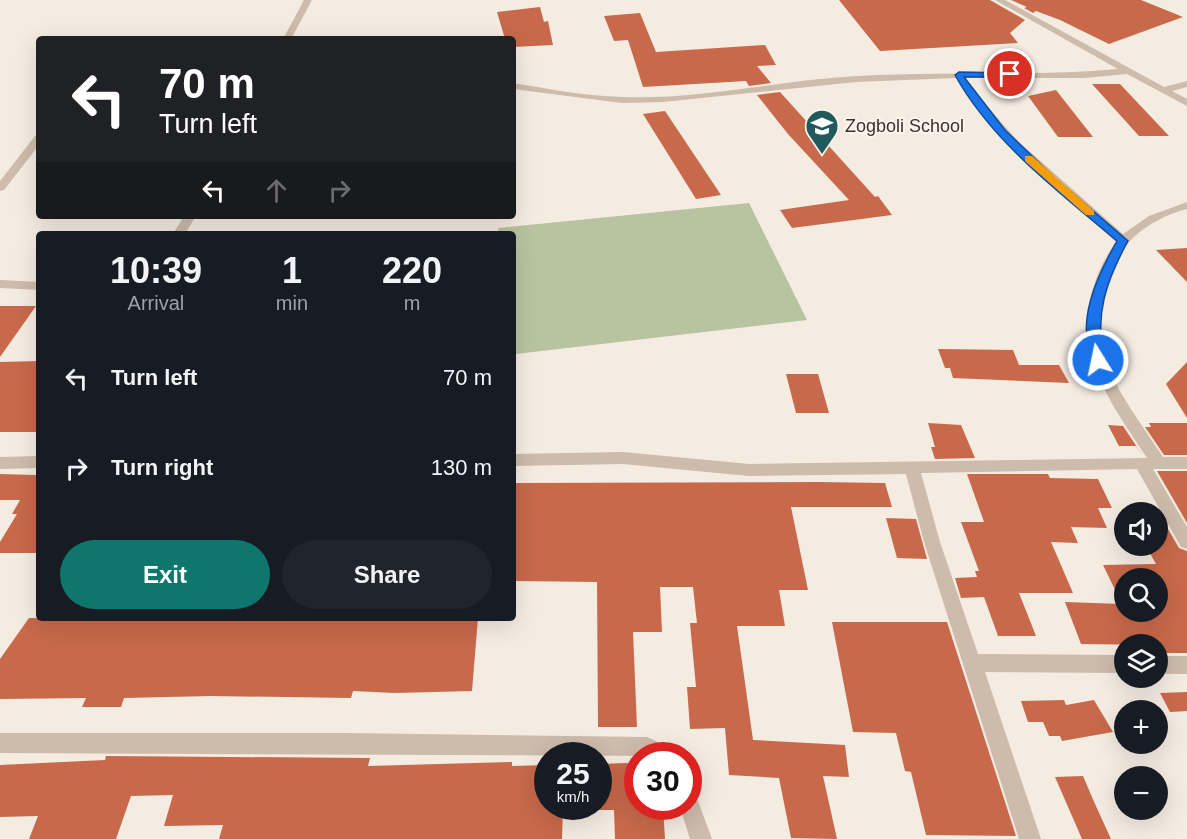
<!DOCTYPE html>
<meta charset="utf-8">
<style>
:root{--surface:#171b24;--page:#20242c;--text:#f1f3f6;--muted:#9ea1a6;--accent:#0f766e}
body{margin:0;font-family:Arial,sans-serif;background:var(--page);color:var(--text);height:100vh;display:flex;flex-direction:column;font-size:22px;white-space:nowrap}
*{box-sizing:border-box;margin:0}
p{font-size:20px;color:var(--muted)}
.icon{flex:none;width:33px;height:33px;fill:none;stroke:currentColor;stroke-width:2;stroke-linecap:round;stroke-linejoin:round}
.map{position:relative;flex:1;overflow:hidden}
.side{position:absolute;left:36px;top:231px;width:480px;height:390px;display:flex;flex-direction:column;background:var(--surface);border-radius:6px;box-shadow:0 6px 24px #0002}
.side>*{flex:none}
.banner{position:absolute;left:36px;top:36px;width:480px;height:183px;border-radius:6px;box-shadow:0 6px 24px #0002;background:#202124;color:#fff;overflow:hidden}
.buttons{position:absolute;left:1114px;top:502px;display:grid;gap:12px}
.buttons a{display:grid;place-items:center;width:54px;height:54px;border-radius:50%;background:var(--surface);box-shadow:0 6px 24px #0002;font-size:30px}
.speed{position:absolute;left:534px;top:742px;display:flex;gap:12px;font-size:30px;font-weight:700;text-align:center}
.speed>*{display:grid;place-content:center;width:78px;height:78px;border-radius:50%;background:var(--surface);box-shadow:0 6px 24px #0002;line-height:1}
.speed small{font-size:15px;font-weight:400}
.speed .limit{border:9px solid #d22;background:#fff;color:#111}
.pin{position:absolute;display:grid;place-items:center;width:51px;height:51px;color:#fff;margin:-26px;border:3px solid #fff;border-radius:50%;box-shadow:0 2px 6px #0007}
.me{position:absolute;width:66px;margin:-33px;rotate:350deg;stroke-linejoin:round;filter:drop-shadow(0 0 4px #0008)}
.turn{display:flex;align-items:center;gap:21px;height:126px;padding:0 24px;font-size:27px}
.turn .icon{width:78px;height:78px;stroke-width:2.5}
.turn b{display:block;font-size:42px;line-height:51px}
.lanes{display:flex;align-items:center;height:57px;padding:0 24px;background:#0003;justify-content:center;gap:30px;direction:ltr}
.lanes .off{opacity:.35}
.eta{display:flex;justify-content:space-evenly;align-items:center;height:102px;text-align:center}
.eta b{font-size:36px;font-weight:700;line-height:42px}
.cta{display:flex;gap:12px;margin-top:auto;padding:12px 24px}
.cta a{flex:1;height:69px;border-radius:36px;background:var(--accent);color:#fff;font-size:24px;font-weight:700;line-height:69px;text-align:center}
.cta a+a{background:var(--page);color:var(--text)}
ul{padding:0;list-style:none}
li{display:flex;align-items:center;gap:18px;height:90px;padding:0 24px}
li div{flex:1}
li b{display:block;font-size:22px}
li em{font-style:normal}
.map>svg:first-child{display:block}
.green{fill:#b8c4a0}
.building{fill:#c8694b;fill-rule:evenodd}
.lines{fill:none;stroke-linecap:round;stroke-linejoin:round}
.minor{fill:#cdbbac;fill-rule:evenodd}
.route{fill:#1a73e8;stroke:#114b97;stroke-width:1.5}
.slow{fill:#f59e0b}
.labels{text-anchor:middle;stroke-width:4.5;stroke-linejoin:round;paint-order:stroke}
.far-poi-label{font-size:18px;fill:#3b302b;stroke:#fbf5ee;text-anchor:start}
</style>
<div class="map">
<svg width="1187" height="839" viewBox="0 0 1187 839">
<rect width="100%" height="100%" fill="#f4ebe1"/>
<!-- green -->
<path class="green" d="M749 203 807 320 516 354 513 334V234H499L498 228Z"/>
<!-- building -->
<path class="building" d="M839 0H990L1025 20 1010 33 1018 43 880 51Z
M1011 0H1141L1183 17 1109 44 1060 20 1036 11 1033 13 1024 8 1027 7Z
M540 7 544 22 548 21 553 45 513 47V39H505L497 12Z
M640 13 656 52 765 45 776 65 757 66 771 83 749 86 746 81 643 87 628 40 614 41 604 16Z
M1092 84H1120L1169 136H1139Z
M1056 90 1093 137H1058L1028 96Z
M780 92 875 197 878 196 892 215 792 228 780 210 849 200 788 134 757 95Z
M665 111 721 195 696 199 643 114Z
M1187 248V282L1156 250Z
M0 306H36L0 357Z
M938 349 1013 350 1019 365H1059L1069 383 953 378 950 368H945Z
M39 361V432H0V362Z
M1187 362V418L1166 384Z
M786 374H818L829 413H796Z
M928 423 961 425 975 458 935 459 931 447H935Z
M1149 423H1187V455H1164L1145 427H1151Z
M1108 425 1123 426 1143 456 1136 446H1119Z
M39 470V553H0V542L17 514H12L20 500H0V474L36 475Z
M1157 471H1187V523Z
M967 474H1048L1050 478 1098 479 1112 508H1098L1107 528 1071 527 1078 543 1051 542 1073 593H1019L1036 636H998L984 597 961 598 955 578 977 577 975 571H979L961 522H984Z
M819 482 885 483 892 507H791L808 590H779L785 626H737L753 740 845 745 849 777 823 776 837 839 791 838 779 778 729 775 725 728 690 729 687 687H696L690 623H697L693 587H660L662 632H633L637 727H598L597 582 513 581V483Z
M1158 515H1160L1179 548 1187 551V653H1158V645L1081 644 1065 602 1122 604 1103 565 1156 564 1146 546H1158ZM1125 579H1158V612H1125Z
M886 518 916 519 927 559 897 558Z
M29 618H478L472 691 395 693 353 691 351 698 211 696 124 698 121 707H82L86 698 0 699V659Z
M832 622H947L1016 836 926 835 911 772 905 771 896 733 853 732Z
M1187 692V711L1170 712 1160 693Z
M1064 700 1066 705 1094 700 1113 732 1062 741 1060 736H1049L1043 722H1028L1021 701Z
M106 756 370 758 368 766 512 762V766L548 765V807H563L562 839H219L223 825 164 826 173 795 131 796 116 839H29L38 816 0 817V765L105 760Z
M627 763 638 772V807H663L665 839H615L614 810H598V764Z
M1083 776 1095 804 1111 839H1082L1055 777Z"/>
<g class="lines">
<!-- minor -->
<path class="minor" d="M304 0H312L291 39H283Z
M995 0H1005L1164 87 1187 81V87L1172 91 1187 99V106L1127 74 1084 78H965L976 94 1019 142 1123 234 1149 216 1187 202V209C1168 214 1149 223 1134 237 1103 265 1092 323 1106 362 1119 396 1143 426 1163 457H1187V469H1153L1187 527V549L1181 547 1137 469 921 473 940 542 978 654 1125 655V673L985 672 1041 839H1019L924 542 906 474 749 476 623 464 513 466V454L623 452 749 464 1147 458C1113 406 1075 358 1092 292 1097 273 1105 257 1116 242L1011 147 969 98 956 78 856 82 663 102 622 103 513 89V83C549 89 585 96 622 97 700 100 780 80 858 76 945 71 1032 77 1118 69Z
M39 135V145L4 190 0 191V181L35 136Z
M184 216H196L185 234H173Z
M0 280 39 282V290L0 288Z
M39 456V468L0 469V457Z
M1158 656H1187V674H1158Z
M0 733H346L647 737 673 749 676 756 0 753Z
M688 790 695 793 712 839H690L680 807H688Z"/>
</g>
<!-- route -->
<path class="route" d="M959 72 1013 73 1014 74 1010 77H964L1005 130 1054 177 1128 241C1107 279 1093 317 1105 360L1103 363H1094C1074 324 1097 276 1117 241 1059 192 992 142 955 75Z"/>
<!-- slow -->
<path class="slow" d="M1025 156H1032L1094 211V215H1086L1025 161Z"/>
<!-- icons -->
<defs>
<symbol id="school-pin" viewBox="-11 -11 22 30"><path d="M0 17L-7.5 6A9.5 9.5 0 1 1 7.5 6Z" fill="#1f5a5e" stroke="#fbf5ee"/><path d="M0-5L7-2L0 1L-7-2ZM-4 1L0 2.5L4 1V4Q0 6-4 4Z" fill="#fff"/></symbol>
</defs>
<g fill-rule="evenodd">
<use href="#school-pin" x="803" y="107" width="38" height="52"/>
</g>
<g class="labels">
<!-- far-poi labels -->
<g class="far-poi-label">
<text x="845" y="132">Zogboli School</text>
</g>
</g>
</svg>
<div class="buttons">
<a><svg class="icon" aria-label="sound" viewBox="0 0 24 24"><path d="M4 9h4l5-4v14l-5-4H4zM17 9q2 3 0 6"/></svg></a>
<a><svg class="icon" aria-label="search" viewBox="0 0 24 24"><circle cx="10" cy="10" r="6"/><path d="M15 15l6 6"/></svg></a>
<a><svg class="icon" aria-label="layers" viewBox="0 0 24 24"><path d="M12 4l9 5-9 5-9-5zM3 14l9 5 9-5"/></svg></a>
<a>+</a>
<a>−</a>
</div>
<div class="speed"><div>25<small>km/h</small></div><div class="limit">30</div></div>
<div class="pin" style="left:1010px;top:74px;background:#d93025"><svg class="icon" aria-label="arrive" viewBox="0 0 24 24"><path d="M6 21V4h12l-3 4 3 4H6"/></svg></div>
<svg class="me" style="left:1098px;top:360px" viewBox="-20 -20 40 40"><circle r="17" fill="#1a73e8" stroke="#fff" stroke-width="3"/><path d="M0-11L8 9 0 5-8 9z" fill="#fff"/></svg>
<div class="banner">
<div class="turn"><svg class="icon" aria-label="left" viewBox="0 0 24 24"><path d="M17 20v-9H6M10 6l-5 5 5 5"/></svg><div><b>70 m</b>Turn left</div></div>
<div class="lanes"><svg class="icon" aria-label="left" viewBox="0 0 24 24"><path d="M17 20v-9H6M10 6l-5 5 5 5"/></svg><svg class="icon off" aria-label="ahead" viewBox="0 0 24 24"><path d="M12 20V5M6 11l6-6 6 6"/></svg><svg class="icon off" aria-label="right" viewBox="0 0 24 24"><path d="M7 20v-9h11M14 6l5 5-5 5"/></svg></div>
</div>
<section class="side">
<div class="eta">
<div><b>10:39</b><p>Arrival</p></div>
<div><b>1</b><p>min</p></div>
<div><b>220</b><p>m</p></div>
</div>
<ul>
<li><svg class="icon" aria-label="left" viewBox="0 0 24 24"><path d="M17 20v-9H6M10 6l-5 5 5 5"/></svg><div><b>Turn left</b></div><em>70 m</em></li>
<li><svg class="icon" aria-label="right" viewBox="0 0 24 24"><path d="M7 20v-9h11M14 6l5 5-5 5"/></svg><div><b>Turn right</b></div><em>130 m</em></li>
</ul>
<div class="cta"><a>Exit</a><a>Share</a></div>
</section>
</div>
